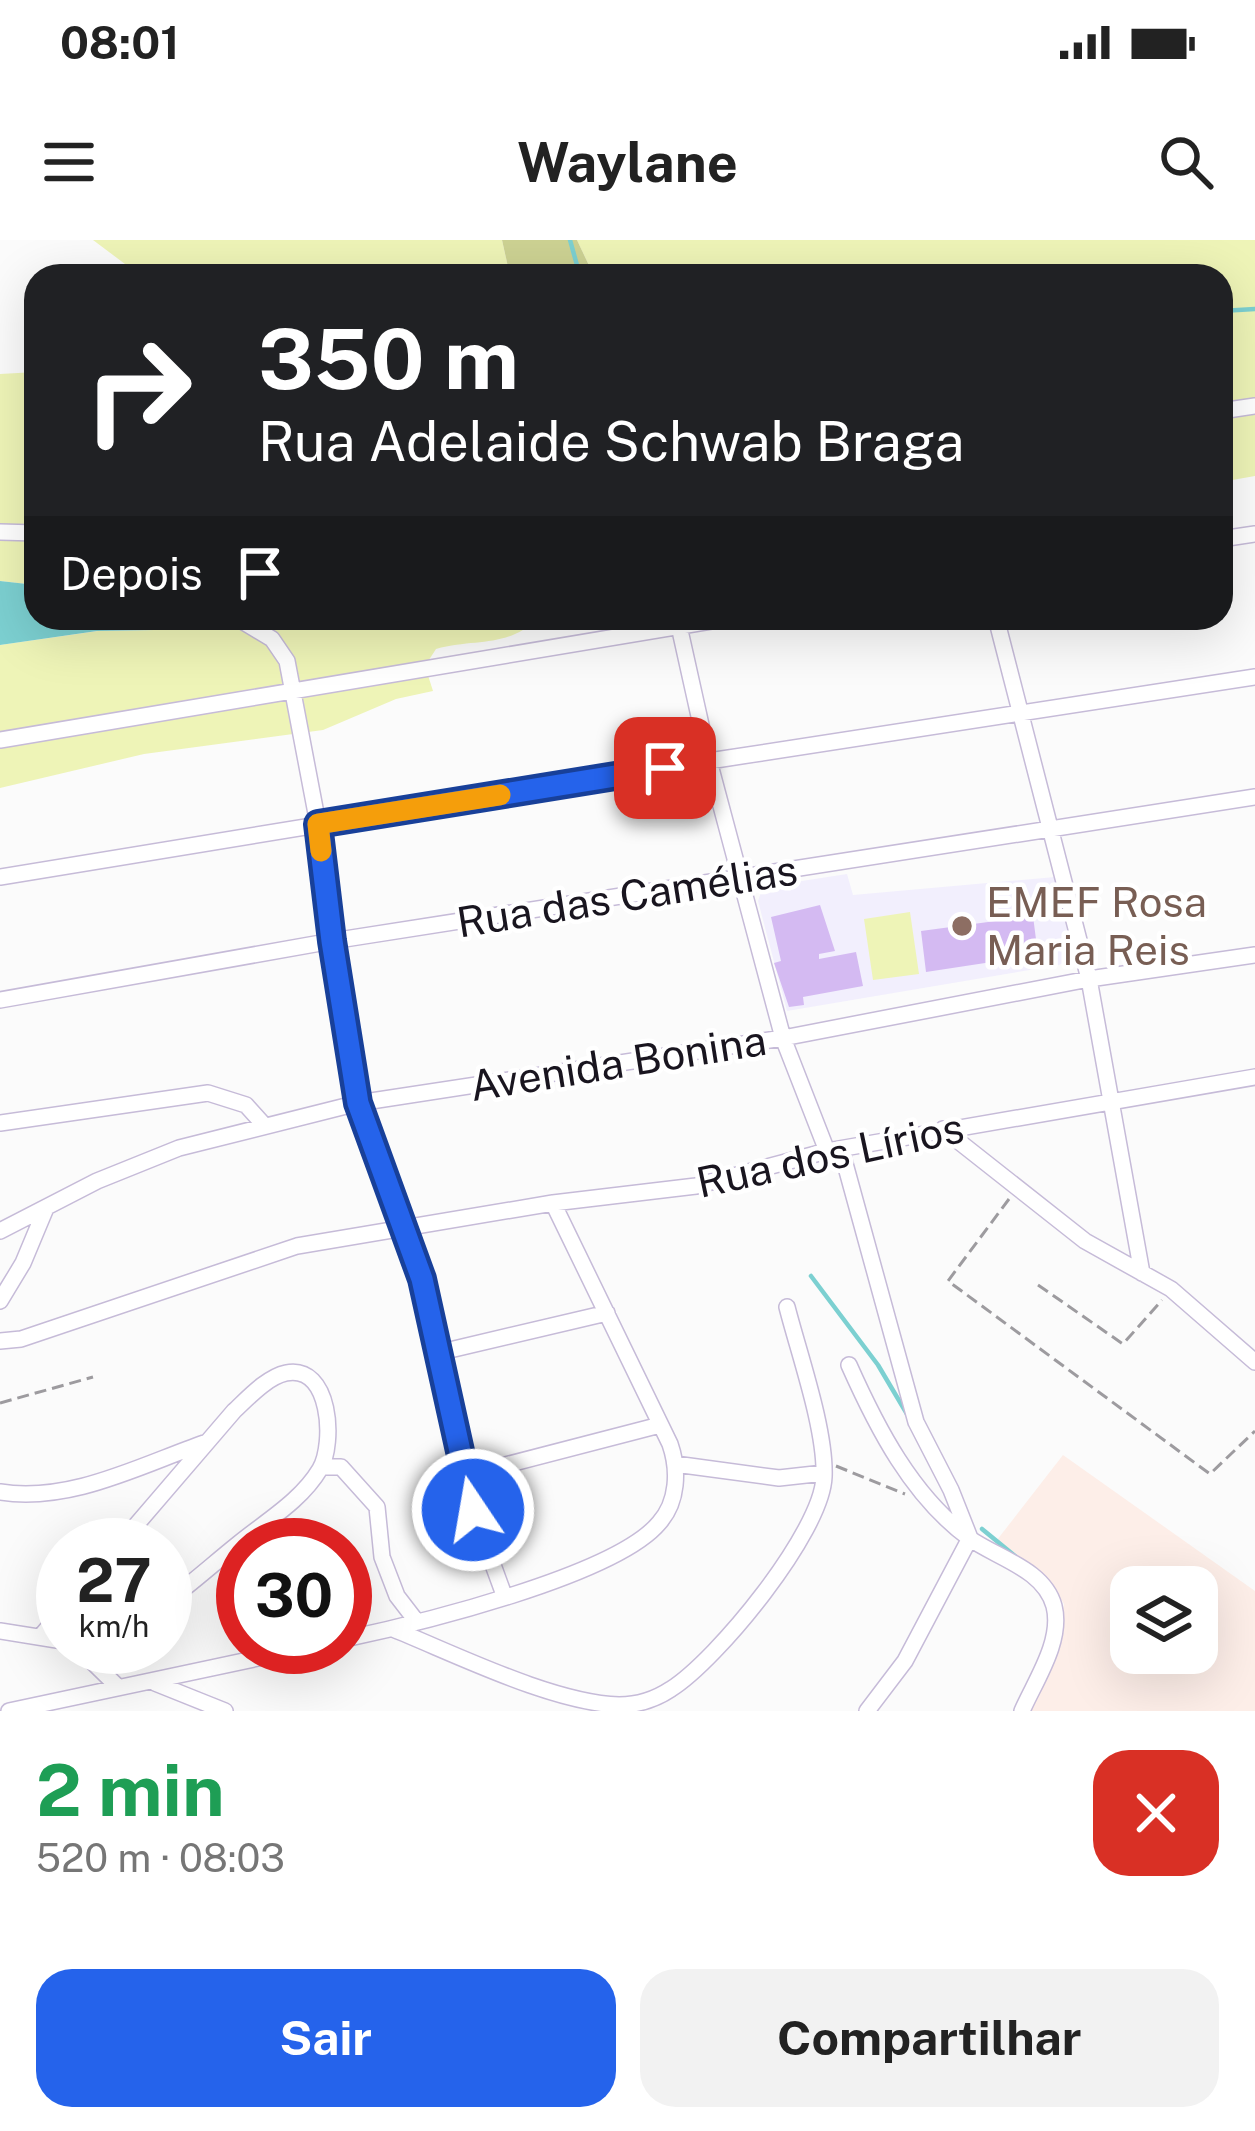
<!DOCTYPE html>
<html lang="pt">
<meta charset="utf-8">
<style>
:root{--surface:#fff;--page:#f2f2f2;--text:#222;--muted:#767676;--accent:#2563eb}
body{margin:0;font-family:"Public Sans",sans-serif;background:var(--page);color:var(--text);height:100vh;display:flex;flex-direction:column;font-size:45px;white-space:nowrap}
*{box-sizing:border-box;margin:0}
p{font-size:39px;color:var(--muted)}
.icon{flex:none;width:66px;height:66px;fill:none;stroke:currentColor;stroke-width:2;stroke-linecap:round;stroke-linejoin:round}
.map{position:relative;height:1471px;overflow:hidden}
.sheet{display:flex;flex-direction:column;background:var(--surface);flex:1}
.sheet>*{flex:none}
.guide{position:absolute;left:24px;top:24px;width:1209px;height:366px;border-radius:36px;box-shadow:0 12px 48px #0002;background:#202124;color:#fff;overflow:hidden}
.fabs{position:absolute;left:1110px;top:1326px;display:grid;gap:24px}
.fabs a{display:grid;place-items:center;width:108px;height:108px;border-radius:24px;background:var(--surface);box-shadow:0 12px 48px #0002;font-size:60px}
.speed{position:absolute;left:36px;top:1278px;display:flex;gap:24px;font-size:60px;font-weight:700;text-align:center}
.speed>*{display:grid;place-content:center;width:156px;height:156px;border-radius:50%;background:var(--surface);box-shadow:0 12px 48px #0002;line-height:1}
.speed small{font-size:30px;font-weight:400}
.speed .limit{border:18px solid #d22;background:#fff;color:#111}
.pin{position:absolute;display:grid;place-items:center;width:102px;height:102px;color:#fff;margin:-51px;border-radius:24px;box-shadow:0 6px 18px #0006}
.me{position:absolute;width:132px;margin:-66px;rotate:348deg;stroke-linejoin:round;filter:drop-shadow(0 0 9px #0008)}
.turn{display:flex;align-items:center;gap:42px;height:252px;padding:0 36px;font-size:54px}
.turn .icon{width:156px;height:156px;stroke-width:2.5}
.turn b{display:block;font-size:84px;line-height:102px}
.then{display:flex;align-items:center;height:114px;padding:0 36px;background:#0003;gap:24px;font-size:45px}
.round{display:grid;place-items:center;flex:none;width:126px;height:126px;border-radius:36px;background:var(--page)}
.overview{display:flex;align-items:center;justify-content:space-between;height:204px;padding:0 36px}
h1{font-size:72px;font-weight:700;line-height:90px;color:#1e9e55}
.primary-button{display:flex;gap:24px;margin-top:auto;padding:24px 36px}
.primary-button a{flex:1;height:138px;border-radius:36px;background:var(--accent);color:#fff;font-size:48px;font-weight:700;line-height:138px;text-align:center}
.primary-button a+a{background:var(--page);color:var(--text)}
.status{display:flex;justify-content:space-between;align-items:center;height:84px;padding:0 60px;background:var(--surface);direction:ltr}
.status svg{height:33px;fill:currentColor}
header{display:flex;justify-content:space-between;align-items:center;height:156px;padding:0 36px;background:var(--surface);font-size:54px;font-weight:700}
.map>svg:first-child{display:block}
.industrial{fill:#fdeee8;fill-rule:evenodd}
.education{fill:#f2effd}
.green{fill:#eef4b7}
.forest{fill:#cdd293}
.water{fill:#7cd0d1}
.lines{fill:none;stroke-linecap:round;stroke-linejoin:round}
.stream{stroke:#7cd0d1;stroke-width:4.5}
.building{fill:#d4baf2}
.minor-casing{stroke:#c6bbd8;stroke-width:18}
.path{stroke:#9d9b9f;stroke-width:3;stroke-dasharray:12 6;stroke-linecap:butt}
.minor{stroke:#fff;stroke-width:15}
.route-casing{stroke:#184099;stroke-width:30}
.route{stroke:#2563eb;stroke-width:21}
.slow{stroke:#f59e0b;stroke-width:21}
.education-dot{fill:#8d6e63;stroke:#fff;stroke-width:4.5}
.labels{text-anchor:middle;stroke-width:9;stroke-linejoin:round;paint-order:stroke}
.street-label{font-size:42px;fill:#19151f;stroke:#fff}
.education-label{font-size:42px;fill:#785e54;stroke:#fff;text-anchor:start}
</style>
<div class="status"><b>08:01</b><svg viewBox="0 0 49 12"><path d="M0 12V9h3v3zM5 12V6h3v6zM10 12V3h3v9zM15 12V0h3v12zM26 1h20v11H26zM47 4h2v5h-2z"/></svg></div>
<header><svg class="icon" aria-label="menu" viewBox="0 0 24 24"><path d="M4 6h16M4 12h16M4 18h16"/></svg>Waylane<svg class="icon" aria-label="search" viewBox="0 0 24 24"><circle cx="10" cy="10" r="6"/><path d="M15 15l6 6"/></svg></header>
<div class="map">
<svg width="1255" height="1471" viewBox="0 0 1255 1471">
<rect width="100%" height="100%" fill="#fbfbfb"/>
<!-- industrial -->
<path class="industrial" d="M1063 1215 1255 1351V1471H1027L1052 1420 1064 1364 1046 1336 997 1300ZM1131 1347H1197V1413H1131Z"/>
<!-- education -->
<path class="education" d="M847 634 853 655 1055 637 1073 718 1059 725 787 771 758 661 763 647Z"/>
<!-- green -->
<path class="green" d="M93 0H502L510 36H141Z
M577 0H1255V236L1221 242V36H594Z
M36 132V345L0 341V134Z
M167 378H539C505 409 477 398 436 409L425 426 433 451 396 459 323 490 144 514 0 548V405L98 391 154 390Z
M910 672 919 734 873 740 864 679Z"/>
<!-- forest -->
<path class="forest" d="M502 0H577L594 36H510Z"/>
<!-- water -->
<path class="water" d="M0 341 36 345V378H167L154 390 97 391 0 405Z"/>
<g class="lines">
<!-- stream -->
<path class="stream" d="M570 0 580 36
M1221 71 1255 69
M152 378H171
M811 1036 878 1125 907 1174
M982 1289 1015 1316"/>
</g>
<!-- building -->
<path class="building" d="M820 665 835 711 819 714V719L856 712 863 746 803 757 804 765 789 767 774 723 781 721 771 677Z
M1033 676 1038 715 926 732 921 691Z"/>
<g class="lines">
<defs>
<path id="minor" d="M1221 171 1255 166
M0 292 36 293
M1221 299 1255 294
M237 378 272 399 287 421 318 584 332 701 358 863 422 1039 473 1270 504 1355
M996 378 1089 739 1142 1033
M679 386 709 521 783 798 827 911
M0 500 729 378
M0 637 709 521 1255 437
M0 760 332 701 1255 557
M0 883 208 853 246 865 264 885
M943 889 1085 1001 1171 1049 1255 1122
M841 909 916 1182 951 1250 970 1298 905 1421 867 1471
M0 991 97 941 179 908 358 863 783 798 1089 739 1255 715
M0 1061 23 1023 46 968
M0 1101 21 1099 297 1006 553 963 696 946 827 911 1255 837
M437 1113 607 1073
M849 1125C877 1188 912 1256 969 1298 997 1318 1044 1329 1054 1366 1063 1401 1035 1441 1022 1471
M675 1224 779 1238 824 1233
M322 1227H341L377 1267 382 1317 397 1356 417 1382
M467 1235 660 1185
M0 1252C70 1263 139 1226 204 1203
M119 1305 234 1171C248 1158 267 1137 286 1133 331 1124 335 1203 320 1229 301 1261 266 1281 238 1304 213 1324 190 1345 165 1363
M393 1389C455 1414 553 1463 619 1465 637 1465 656 1459 671 1449 717 1420 822 1292 824 1237 826 1190 799 1114 787 1067
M0 1391 63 1401
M40 1397 63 1370
M345 1399C416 1384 615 1336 659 1283 678 1262 679 1230 670 1204L553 963
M77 1407 116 1445
M102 1428 121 1407
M155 1443 225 1471
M9 1471 310 1407"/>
</defs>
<!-- minor casing -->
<use href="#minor" class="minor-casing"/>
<!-- path -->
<path class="path" d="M1009 959 948 1041 1210 1234 1255 1191
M1038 1045 1123 1104 1162 1060
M0 1163 93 1137
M836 1226 905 1254"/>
<!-- minor -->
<use href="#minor" class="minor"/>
</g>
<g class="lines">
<defs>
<path id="route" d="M473 1270 422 1039 358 863 332 701 318 584 665 528"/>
</defs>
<!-- route casing -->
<use href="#route" class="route-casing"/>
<!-- route -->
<use href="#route" class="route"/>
<!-- slow -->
<path class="slow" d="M321 611 318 584 500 555"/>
</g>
<!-- markers -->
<circle class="education-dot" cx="962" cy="686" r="12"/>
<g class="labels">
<!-- street labels -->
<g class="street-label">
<text transform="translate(627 656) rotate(-9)" y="15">Rua das Camélias</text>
<text transform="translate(618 823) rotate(-9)" y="15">Avenida Bonina</text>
<text transform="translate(830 915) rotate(-12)" y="15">Rua dos Lírios</text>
</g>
<!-- education labels -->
<g class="education-label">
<text x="986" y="677">EMEF Rosa<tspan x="986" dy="48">Maria Reis</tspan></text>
</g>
</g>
</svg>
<div class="fabs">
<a><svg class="icon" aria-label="layers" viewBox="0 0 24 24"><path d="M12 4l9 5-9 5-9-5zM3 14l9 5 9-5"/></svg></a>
</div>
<div class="speed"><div>27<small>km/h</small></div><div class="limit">30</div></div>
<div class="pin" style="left:665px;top:528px;background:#d93025"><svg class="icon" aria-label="arrive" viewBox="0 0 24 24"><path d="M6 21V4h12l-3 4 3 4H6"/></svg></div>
<svg class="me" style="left:473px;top:1270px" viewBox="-20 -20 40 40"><circle r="17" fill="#2563eb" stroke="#fff" stroke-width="3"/><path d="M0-11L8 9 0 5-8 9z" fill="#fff"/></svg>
<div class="guide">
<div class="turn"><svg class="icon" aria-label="right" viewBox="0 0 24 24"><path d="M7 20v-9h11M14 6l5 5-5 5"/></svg><div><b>350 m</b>Rua Adelaide Schwab Braga</div></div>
<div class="then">Depois<svg class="icon" aria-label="arrive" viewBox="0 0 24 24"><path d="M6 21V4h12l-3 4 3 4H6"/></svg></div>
</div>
</div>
<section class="sheet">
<div class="overview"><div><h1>2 min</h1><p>520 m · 08:03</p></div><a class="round" style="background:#d93025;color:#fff"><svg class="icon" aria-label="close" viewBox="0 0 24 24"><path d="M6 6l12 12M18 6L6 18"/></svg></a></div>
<div class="primary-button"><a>Sair</a><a>Compartilhar</a></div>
</section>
